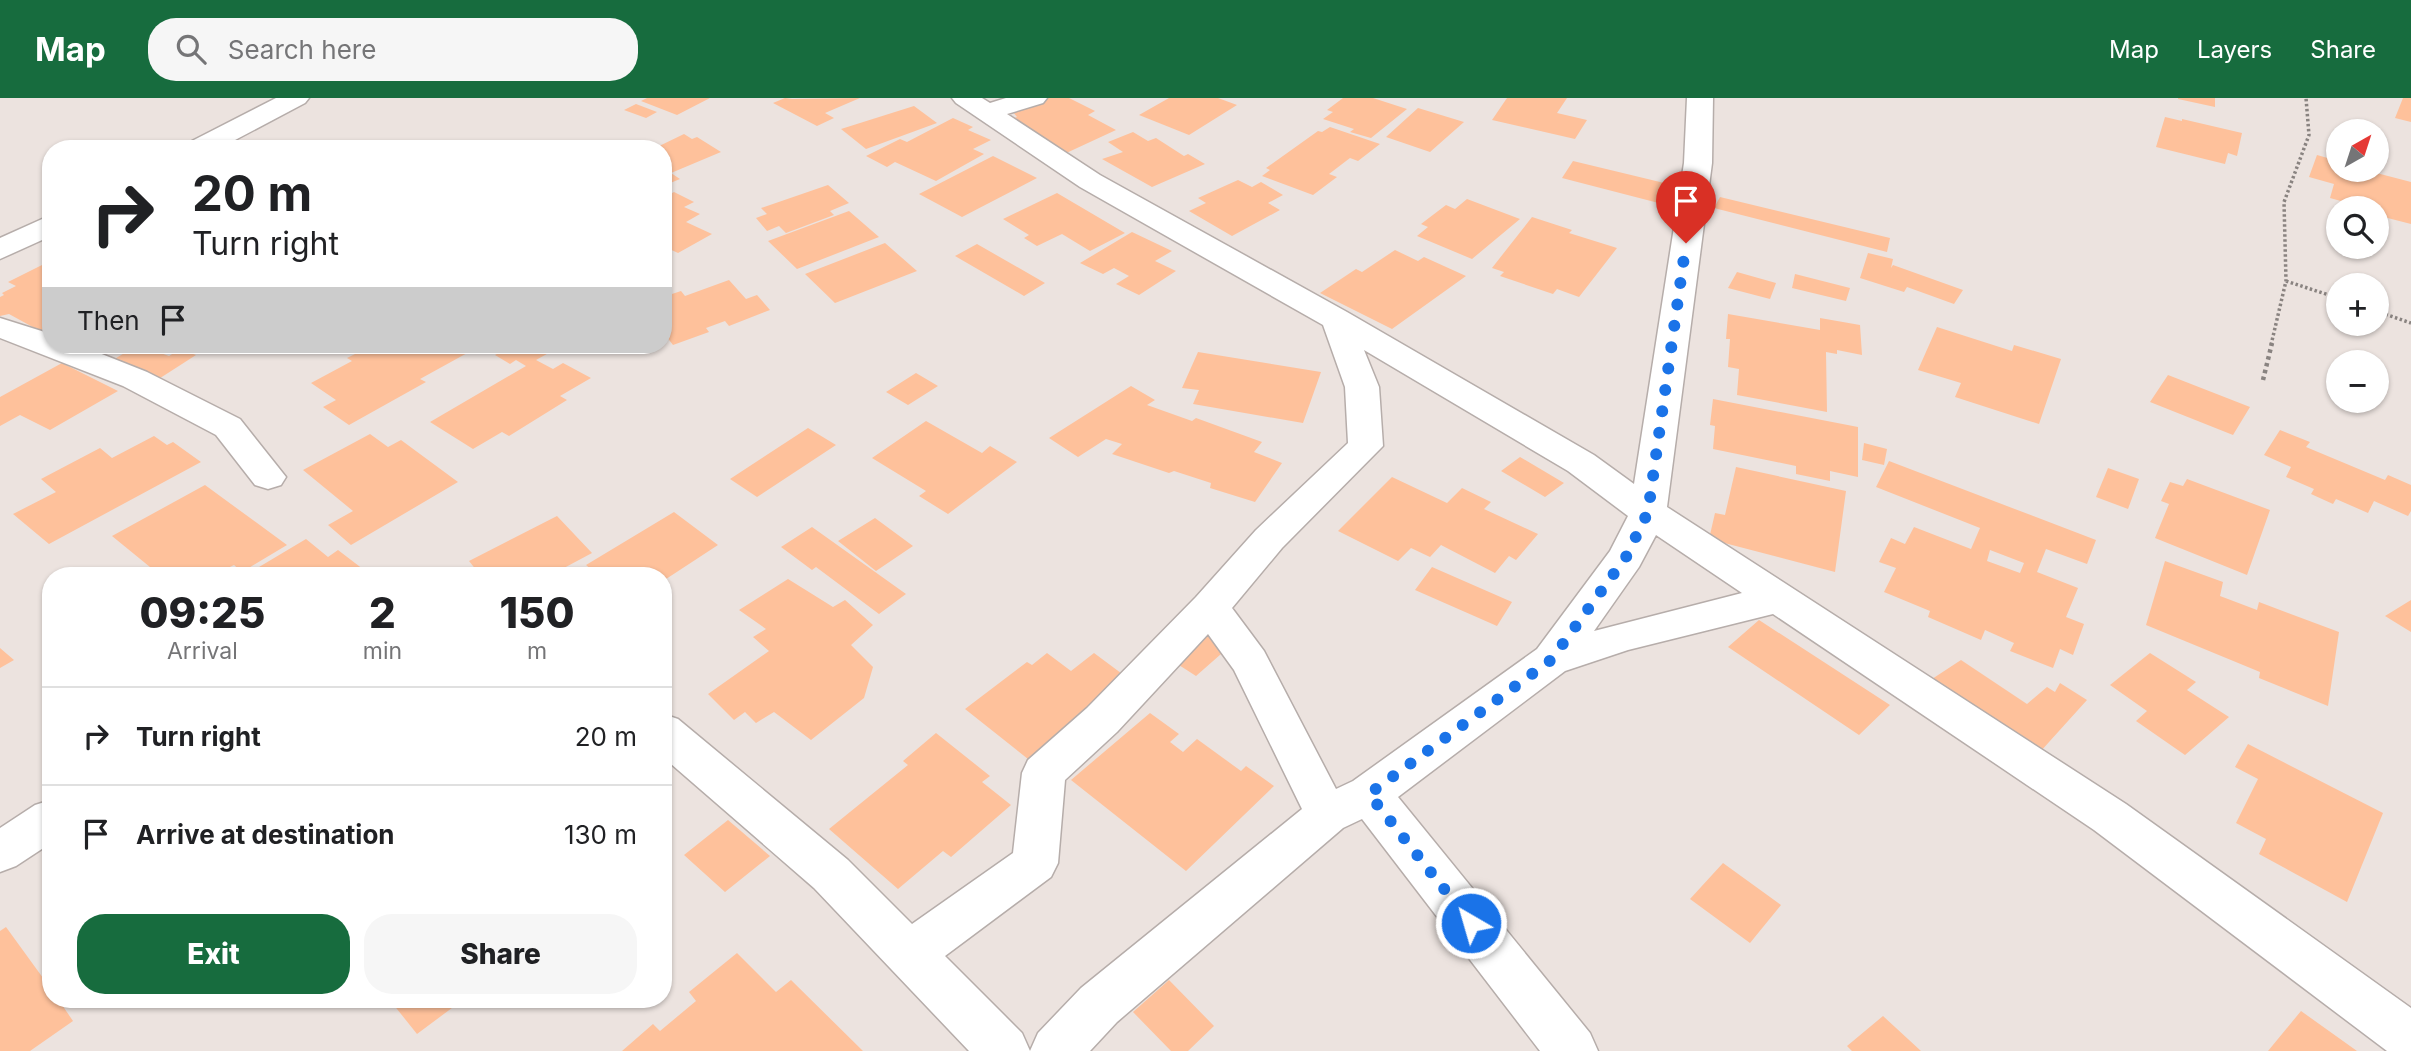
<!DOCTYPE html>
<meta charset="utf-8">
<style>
:root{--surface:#fff;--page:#f6f6f6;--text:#202124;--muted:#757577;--line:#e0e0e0;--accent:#176c3e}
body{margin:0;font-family:Inter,sans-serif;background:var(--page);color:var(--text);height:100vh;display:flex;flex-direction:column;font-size:26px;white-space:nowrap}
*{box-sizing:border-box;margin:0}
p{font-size:23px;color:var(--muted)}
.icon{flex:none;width:38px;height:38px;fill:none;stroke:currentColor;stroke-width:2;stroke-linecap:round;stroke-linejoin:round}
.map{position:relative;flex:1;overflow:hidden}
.details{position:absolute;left:42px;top:469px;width:630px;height:441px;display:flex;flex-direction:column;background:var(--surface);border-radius:28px;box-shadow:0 2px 5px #0004}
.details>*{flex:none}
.hud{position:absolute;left:42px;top:42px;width:630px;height:214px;border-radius:28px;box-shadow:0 2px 5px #0004;background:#fff;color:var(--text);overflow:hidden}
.needle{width:46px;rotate:39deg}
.fabs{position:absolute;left:2326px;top:21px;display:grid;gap:14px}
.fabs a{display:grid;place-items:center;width:63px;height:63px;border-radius:50%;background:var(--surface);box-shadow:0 2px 5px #0004;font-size:35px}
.pin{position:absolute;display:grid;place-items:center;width:60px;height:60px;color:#fff;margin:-72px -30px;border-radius:50% 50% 50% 0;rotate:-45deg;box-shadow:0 0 7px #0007}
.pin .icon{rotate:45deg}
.me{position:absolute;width:77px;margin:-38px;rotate:322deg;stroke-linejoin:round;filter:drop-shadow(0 0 5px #0008)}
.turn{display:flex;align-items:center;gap:24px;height:147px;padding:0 35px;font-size:32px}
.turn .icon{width:91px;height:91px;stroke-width:2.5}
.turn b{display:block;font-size:49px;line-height:60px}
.then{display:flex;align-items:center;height:66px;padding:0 35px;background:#0003;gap:14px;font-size:26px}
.eta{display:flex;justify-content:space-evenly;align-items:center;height:119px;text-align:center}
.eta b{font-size:42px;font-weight:800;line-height:49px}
.cta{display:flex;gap:14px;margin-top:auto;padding:14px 35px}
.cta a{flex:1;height:80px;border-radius:28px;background:var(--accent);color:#fff;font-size:28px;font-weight:800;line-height:80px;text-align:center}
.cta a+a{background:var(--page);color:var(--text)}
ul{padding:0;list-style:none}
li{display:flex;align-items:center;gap:21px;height:98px;padding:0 35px;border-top:2px solid var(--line)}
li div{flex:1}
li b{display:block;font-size:26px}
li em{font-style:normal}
header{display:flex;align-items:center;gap:42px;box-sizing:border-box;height:98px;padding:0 35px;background:var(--accent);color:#fff}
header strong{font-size:33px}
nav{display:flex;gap:38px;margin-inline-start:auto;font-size:24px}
.search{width:490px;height:63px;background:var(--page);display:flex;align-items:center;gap:18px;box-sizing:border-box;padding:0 24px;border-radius:28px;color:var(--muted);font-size:26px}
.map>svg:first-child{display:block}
.building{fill:#fec19b;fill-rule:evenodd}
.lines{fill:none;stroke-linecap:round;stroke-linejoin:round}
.minor-casing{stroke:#b6adaa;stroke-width:3}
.path-far1{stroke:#898380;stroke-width:3.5;stroke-dasharray:2.5 2.5;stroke-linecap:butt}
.path{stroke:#898380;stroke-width:4.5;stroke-dasharray:3.5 3.5;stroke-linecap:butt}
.minor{fill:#fff;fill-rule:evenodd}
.route{stroke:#1a73e8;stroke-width:12;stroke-dasharray:0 21.6}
</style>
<header>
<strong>Map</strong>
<div class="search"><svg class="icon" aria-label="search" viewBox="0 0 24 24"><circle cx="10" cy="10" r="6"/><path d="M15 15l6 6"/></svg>Search here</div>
<nav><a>Map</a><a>Layers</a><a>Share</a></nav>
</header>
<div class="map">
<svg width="2411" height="953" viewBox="0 0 2411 953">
<rect width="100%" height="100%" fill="#ece3df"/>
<!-- building -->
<path class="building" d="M647 0H710L677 17 641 3Z
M785 0 792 1 860 0 825 15 834 20 817 28 773 5Z
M1046 0H1069L1095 13 1088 17 1116 32 1062 57 1010 21 1017 19 1013 14Z
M1169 0H1218L1237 7 1189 37 1139 17Z
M1343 0H1373L1407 11 1371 40 1350 34 1354 31 1323 21 1333 14 1327 12Z
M1507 0H1567L1557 15 1587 22 1575 41 1492 22Z
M2178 0H2215V9L2178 1Z
M2403 0H2411V24L2395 20Z
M636 6 657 14 646 20 624 12Z
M914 8 937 25 866 51 841 31Z
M1418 10 1464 24 1430 54 1386 39Z
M2165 19 2182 23V21L2242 35 2237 58 2228 55 2225 66 2156 49Z
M953 20 973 29 968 32 991 42 973 51 984 56 936 83 895 64 887 69 866 58 900 41 907 44Z
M1330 29 1380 46 1358 63 1350 60 1329 76 1337 79 1313 97 1262 78 1270 72 1266 70 1318 33 1322 34Z
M1133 34 1148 43 1156 40 1184 58 1188 56 1205 66 1152 89 1102 61 1123 54 1108 44Z
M684 36 692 41 697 39 721 54 671 75 680 81 663 88V51H653Z
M2317 57 2338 63V72H2365L2411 84V126L2376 117V110H2366L2330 100 2334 86 2309 79Z
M993 58 1037 80 962 119 919 96Z
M1573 63 1685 90 1674 109 1562 80Z
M1238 82 1252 89 1261 84 1283 97 1268 105 1280 112 1232 138 1189 113 1206 105 1198 100Z
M828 87 849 105 830 113 834 117 786 135 779 128 767 133 756 120 767 116 761 110Z
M674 94 694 104 684 109 700 116 686 124 712 136 678 155 663 148V100Z
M1057 95 1125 135 1090 153 1062 136 1037 148 1024 140 1029 137 1003 121Z
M1720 99 1890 140 1887 154 1714 110Z
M1467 101 1520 121 1472 161 1417 138 1428 129 1421 126 1446 107 1455 111Z
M849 113 879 139 797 171 768 143Z
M1532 119 1572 132 1569 135 1617 150 1579 199 1557 191 1553 196 1500 178 1504 174 1492 170Z
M1132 134 1172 153 1155 163 1176 173 1139 197 1116 186 1129 178 1114 170 1103 176 1080 165Z
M885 145 917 173 835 205 805 176Z
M977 146 1045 185 1024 198 955 158Z
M1395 152 1418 163 1424 159 1466 178 1392 231 1320 195 1356 171 1362 174Z
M1868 155 1893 161 1891 170 1893 167 1963 192 1954 206 1907 189 1904 194 1860 180Z
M46 165 51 168V228L40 233 9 216 0 218V199L4 197 2 195 16 188 8 184Z
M1737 174 1776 185 1770 201 1728 190Z
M1795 176 1850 190 1846 203 1792 190Z
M729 182 746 201 757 197 770 212 729 228 725 223 706 230 709 234 673 247 663 234V199L681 193 685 198Z
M1728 216 1820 232V220L1860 227 1862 257 1837 252V256L1826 254 1827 314 1737 297 1739 271 1728 269 1730 241H1726Z
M1937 229 2012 253 2014 247 2061 261 2039 326 1955 299 1961 285 1918 272Z
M138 247 169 258 180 251 196 257 154 284 106 266Z
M373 247H457L469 254 420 281 426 284 349 327 323 309 336 302 311 285 352 263 347 260Z
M514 247H563L536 262 553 271 563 265 591 280 560 298 567 302 509 338 502 334 473 351 430 324 526 268 516 262 510 266 495 257Z
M1198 254 1321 274 1303 325 1193 306 1199 292 1182 290Z
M62 265 118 293 50 332 20 317 0 328V299Z
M916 275 938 288 908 307 886 294Z
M2168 277 2250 309 2233 337 2150 304Z
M1131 288 1155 302 1147 307 1192 323 1196 320 1262 344 1254 354 1282 365 1255 404 1210 390 1211 385 1174 373 1169 375 1112 356 1122 346 1106 341 1078 359 1049 340Z
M1713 301 1858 329V379L1830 373V383L1796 376V368L1713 351 1715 328 1710 327Z
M926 323 982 355 990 348 1017 364 948 416 919 398 926 393 872 360Z
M808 330 836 347 757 399 730 381Z
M2280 332 2310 344 2306 349 2385 382 2388 377 2411 387V413L2408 418 2374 403 2368 415 2336 401 2333 406 2311 396 2314 391 2286 379 2291 369 2264 357Z
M370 336 388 349 401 342 458 384 351 447 328 427 353 413 303 372Z
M154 338 167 347 173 344 201 364 49 446 13 416 56 394 41 381 100 350 112 360Z
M1864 345 1887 351 1884 367 1862 362Z
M1520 359 1564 385 1545 399 1501 373Z
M1889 363 2096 442 2087 466 2046 451 2037 474 2078 490 2066 519 2084 526 2073 557 2060 551 2053 570 2010 553 2014 545 1985 532 1981 542 1928 519 1930 513 1884 494 1896 470 1879 464 1891 440 1905 446 1914 429 1971 451 1980 430 1876 389ZM1990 452 2024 465 2020 475 1987 463Z
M1736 369 1846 393 1835 474 1709 441 1715 415 1725 417Z
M2108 370 2139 381 2128 411 2096 399Z
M1392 379 1447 405 1462 390 1491 404 1484 411 1538 436 1516 462 1509 458 1495 475 1441 447 1430 459 1411 450 1398 463 1338 433Z
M2187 381 2270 412 2247 477 2155 440 2169 406 2161 403 2170 384 2183 388Z
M205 387 287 447 242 474 234 467 211 478H161L112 438Z
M674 414 718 447 663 483V478H599L586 467Z
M557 418 592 455 549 478H481L469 463Z
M875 420 913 448 876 473 838 443Z
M812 429 906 496 879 516 816 469 812 472 781 449Z
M306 441 328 459 338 452 372 478H244Z
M2165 463 2223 484 2220 498 2257 512 2259 504 2339 534 2328 608 2259 580 2260 574 2146 527Z
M1432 469 1512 504 1497 528 1415 492Z
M788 481 833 509 845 502 873 527 851 547 873 569 864 600 811 642 774 614 756 625 745 614 734 622 708 596 769 553 753 539 766 531 739 512Z
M2411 502V534L2385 518Z
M1759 522 1890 607 1859 637 1728 549Z
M1202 531 1229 549 1196 578 1168 560Z
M0 550 14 562 0 570Z
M1047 555 1071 573 1094 555 1133 584 1033 665 965 611 1027 564 1032 567Z
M2150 555 2196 584 2187 592 2229 619 2185 657 2136 623 2147 613 2110 587Z
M1961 562 2027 606 2047 589 2055 594 2060 585 2087 602 2040 654 1932 581Z
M1150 615 1179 636 1170 644 1183 654 1197 641 1241 673 1246 668 1274 688 1186 773 1071 682Z
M936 635 990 678 982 684 1011 707 951 759 943 753 898 791 829 731 908 667 903 663Z
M2248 646 2383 715 2347 804 2259 756 2266 741 2236 725 2258 681 2235 669Z
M728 722 770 758 725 794 684 757Z
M1723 765 1781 807 1750 845 1690 801Z
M6 829 51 891V901H58L73 923 30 953H0V833Z
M737 855 776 894 791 882 863 953H622L653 926 660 933 696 903 689 894Z
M1169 882 1214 928 1188 953H1171L1133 914Z
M389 901H464L417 936Z
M2301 913 2357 953H2268Z
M1883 918 1921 953H1852L1847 948Z"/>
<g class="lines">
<defs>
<path id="minor" d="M276 0H309L305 5 218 51H184L188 45Z
M952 0H982L990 5 1006 0H1047L1043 5 1007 16 1100 77 1347 214 1594 357 1634 386 1684 65 1687 0H1713L1712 65 1667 409 2126 706 2411 910V953H2387L2094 732 1773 516 1628 552 1565 573 1398 699 1590 935 1598 953H1540L1362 721 1343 730 1117 924 1090 953H1030L1038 935 1081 890 1302 711 1234 572 1208 536 1117 634 1065 682 1058 765 1051 779 945 858 1022 935 1030 953H969L814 790 663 659V616L678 621 848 762 912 826 1013 755 1022 675 1028 662 1087 610 1196 499 1256 432 1348 345 1345 289 1323 227 1080 89 956 5ZM1364 252 1568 373 1628 418 1610 453 1537 551 1353 683 1336 691 1264 553 1232 510 1282 450 1383 348 1379 289ZM1656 437 1742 495 1594 533 1639 469Z
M51 117V138L0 161V140Z
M0 220 51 236V247H79L147 274 240 321 286 379 281 387 268 391 255 387 216 337 123 288 0 240Z
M51 702V745L16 768 0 774V730L35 707Z"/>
</defs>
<!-- minor casing -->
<use href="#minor" class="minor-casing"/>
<!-- path-far1 -->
<path class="path-far1" d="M2286 183 2338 200
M2376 213 2411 225
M2271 247 2286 183 2284 104 2309 37 2306 0"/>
<!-- path -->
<path class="path" d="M2263 282 2272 245"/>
<!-- minor -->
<use href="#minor" class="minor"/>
</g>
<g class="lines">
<!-- route -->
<path class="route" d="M1471 825 1369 696 1551 562 1626 459 1648 414 1686 145"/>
</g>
</svg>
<div class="fabs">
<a><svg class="needle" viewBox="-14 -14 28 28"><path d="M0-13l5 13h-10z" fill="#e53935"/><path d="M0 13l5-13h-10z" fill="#757577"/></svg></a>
<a><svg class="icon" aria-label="search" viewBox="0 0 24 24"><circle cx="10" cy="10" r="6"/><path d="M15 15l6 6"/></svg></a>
<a>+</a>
<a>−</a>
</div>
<div class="pin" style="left:1686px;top:145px;background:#d93025"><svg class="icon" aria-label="arrive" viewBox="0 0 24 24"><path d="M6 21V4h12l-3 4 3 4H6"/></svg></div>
<svg class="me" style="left:1471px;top:825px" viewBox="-20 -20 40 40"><circle r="17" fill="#1a73e8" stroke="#fff" stroke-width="3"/><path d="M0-11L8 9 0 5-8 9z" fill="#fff"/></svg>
<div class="hud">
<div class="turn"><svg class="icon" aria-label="right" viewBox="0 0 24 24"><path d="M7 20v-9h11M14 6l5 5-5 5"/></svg><div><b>20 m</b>Turn right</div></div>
<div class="then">Then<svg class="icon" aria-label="arrive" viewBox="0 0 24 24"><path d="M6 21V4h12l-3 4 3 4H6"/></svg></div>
</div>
<section class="details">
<div class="eta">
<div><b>09:25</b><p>Arrival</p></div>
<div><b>2</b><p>min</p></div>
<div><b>150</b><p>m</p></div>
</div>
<ul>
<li><svg class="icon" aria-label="right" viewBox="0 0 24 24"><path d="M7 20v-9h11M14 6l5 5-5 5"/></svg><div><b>Turn right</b></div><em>20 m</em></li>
<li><svg class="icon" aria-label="arrive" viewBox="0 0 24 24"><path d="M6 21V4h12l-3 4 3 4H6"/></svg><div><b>Arrive at destination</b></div><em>130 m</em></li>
</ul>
<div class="cta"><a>Exit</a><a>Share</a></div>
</section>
</div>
